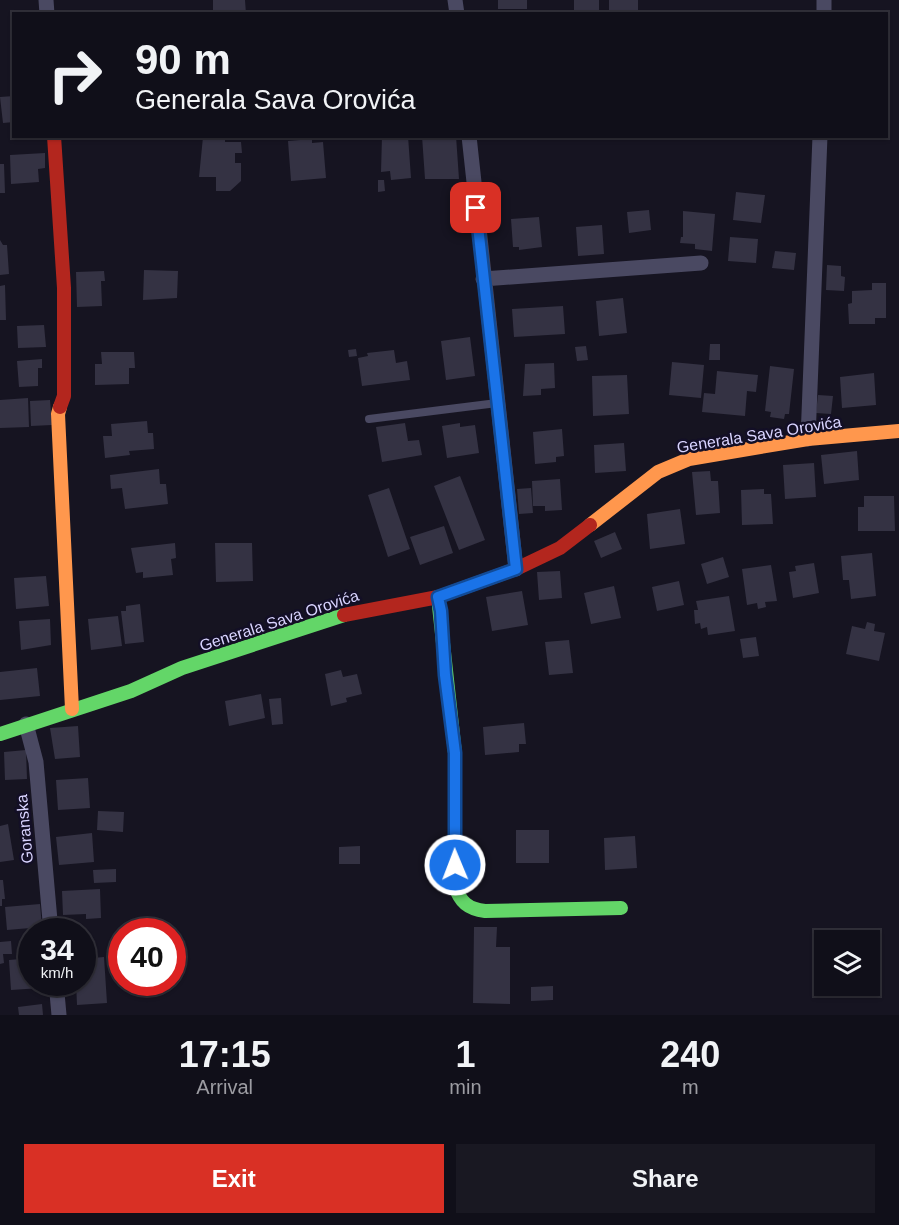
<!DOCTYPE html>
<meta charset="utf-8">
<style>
:root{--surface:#100f19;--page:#191822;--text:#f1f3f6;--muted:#9c9ca2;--line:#302f38;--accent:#d93025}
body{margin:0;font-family:Arial,sans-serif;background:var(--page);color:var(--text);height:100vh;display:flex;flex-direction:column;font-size:22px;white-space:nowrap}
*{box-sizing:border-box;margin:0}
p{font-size:20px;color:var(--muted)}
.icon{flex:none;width:33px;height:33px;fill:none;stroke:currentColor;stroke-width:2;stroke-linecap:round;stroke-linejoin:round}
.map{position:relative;height:1015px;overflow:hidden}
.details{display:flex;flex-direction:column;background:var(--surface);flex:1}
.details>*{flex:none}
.guide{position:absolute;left:12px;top:12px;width:876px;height:126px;border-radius:0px;box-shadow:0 2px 4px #0004,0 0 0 2px var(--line);background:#100f19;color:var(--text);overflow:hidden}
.buttons{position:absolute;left:814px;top:930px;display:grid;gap:12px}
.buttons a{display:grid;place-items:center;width:66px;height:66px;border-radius:0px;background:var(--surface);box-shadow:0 2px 4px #0004,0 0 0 2px var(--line);font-size:30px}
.speed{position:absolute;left:18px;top:918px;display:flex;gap:12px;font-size:30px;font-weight:700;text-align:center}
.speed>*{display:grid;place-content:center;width:78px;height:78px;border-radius:50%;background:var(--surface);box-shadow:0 2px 4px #0004,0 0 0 2px var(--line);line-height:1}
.speed small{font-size:15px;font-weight:400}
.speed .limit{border:9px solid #d22;background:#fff;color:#111}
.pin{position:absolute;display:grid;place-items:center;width:51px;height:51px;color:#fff;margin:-26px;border-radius:12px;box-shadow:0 3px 9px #0006}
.me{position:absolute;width:66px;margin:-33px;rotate:359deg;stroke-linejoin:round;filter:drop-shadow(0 0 4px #0008)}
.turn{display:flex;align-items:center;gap:21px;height:126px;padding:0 24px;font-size:27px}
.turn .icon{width:78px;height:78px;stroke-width:2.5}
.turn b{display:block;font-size:42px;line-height:51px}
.eta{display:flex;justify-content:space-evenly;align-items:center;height:102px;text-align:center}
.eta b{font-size:36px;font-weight:800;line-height:42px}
.cta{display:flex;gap:12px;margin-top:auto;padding:12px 24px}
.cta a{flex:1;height:69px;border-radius:0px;background:var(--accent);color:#fff;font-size:24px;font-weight:800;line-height:69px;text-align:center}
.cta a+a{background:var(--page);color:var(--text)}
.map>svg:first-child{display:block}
.building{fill:#343243}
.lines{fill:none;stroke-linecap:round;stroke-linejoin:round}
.lane{stroke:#4a4962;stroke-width:8}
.street{stroke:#4a4962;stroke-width:15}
.fast{stroke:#63d668;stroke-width:14}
.slow{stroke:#ff974d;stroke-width:14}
.jam{stroke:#b3261e;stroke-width:14}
.route-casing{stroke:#114b97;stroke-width:15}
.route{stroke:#1a73e8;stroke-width:10}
.labels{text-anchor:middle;stroke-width:5;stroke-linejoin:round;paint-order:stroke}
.street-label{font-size:16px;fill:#d9d4ff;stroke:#130f26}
</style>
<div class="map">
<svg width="899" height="1015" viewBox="0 0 899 1015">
<rect width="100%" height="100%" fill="#161421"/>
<!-- building -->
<path class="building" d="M213 0H245L246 14H213Z
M498 0H527V9H498Z
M574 0H599V13H574Z
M609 0H638V13H609Z
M188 10V14H166V11Z
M14 96V122L3 123 0 97Z
M382 136H408L411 178 391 180 390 171 381 172Z
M422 136H456L459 179H425Z
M203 137 225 138V142H241L242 153H235V163H241V181L230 191H216V177H199Z
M312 139V143L323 142 326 178 291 181 288 141Z
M45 153V168L38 169 39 182 11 184 10 155Z
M0 164H4L5 193H0Z
M378 180H384L385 191 378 192Z
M736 192 765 195 761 223 733 220Z
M649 210 651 230 629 233 627 212Z
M683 211 715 214 712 251 695 249V244L680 243 681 237H683Z
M539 217 542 247 519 250V247H513L511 219Z
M602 225 604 254 578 256 576 227Z
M730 237 758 239 756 263 728 261Z
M0 240 3 245H7L9 274 0 275Z
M775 251 796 253 794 270 772 268Z
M827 265 841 266V276L845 277 844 291 826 290Z
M144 270 178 271 177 298 143 300Z
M104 271 105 281H101L102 306 77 307 76 272Z
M872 283H886V318H875V324H849L848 304 852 303V291L872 290Z
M5 285 6 320H0V286Z
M623 298 627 333 599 336 596 301Z
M563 306 565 334 514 337 512 309Z
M44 325 46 347 18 348 17 326Z
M470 337 475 376 446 380 441 341Z
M710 344H720V360H709Z
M586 346 588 360 577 361 575 347Z
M356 349 357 356 349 357 348 350Z
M394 350 396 363 407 361 410 380 362 386 358 358 368 356 367 353Z
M101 352H134L135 368H129V384L95 385V364H102Z
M42 359V368H38V386L19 387 17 361Z
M672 362 704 365 701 398 669 395Z
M554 363 555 388 541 389V395L523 396 525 364Z
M770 366 794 369 789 414H785L784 419 770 417 771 412 765 411Z
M717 371 758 375 756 392 747 391 745 416 702 412 704 393 715 394Z
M874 373 876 405 842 408 840 377Z
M627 375 629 414 593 416 592 376Z
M818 395 833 396 831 414 816 413Z
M28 398 29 427 0 428V400Z
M50 400 52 425 31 426 30 401Z
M147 421 148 433H153L154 449 129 451 130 455 105 458 103 436H112L111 424Z
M405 423 408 441 419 440 422 455 382 462 376 427Z
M460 423V427L475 425 479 453 447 458 442 426Z
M562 429 564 456 556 457V462L535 464 533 432Z
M624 443 626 471 595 473 594 445Z
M857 451 859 480 824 484 821 455Z
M814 463 816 497 785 499 783 465Z
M159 469 160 484H166L168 504 125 509 122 488 111 489 110 475Z
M710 471 711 481H718L720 513 696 515 692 472Z
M460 476 485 540 459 550 434 486Z
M560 479 562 510 545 511V506H533L532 481Z
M389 488 410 549 388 557 368 495Z
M531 488 533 513 519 514 517 489Z
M764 489V494H771L773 524 742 525 741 490Z
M864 496H894L895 531H858V507H864Z
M680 509 685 544 650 549 647 514Z
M444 526 453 553 420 565 410 537Z
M615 532 622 549 601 558 594 541Z
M175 543 176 558 171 559 173 575 143 578V572L136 573 131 548Z
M215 543H252L253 581 216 582Z
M872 553 876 596 851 599 849 580H843L841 556Z
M723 557 729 577 707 584 701 564Z
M814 563 819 593 793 598 789 572 796 571 795 566Z
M771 565 777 601 765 602 766 607 758 609 757 603 747 605 742 569Z
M560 571 562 598 539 600 537 572Z
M46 576 49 606 16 609 14 578Z
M679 581 684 605 657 611 652 587Z
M614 586 621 618 591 624 584 593Z
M522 591 528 625 492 631 486 597Z
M729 596 735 631 708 635 707 627 701 629 700 623 695 624 694 610H698L696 601Z
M140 604 144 642 125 644 121 611H126V606Z
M118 616 122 646 91 650 88 619Z
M50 619 51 645 21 650 19 621Z
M867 622 875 624 874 631 885 633 879 661 846 654 852 626 865 629Z
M756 637 759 656 743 658 740 639Z
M569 640 573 673 549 675 545 642Z
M37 668 40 696 0 700V672Z
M341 670 343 677 357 674 362 694 346 698 347 702 331 706 325 674Z
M261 694 265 718 229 726 225 701Z
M281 698 283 724 272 725 269 699Z
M524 723 526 744H519V752L485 755 483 727Z
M78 726 80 757 55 759 50 728Z
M26 750 27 779 5 780 4 752Z
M88 778 90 808 58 810 56 780Z
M98 811 124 812 123 832 97 830Z
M8 824 14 860 0 862V826Z
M516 830H549V863H516Z
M92 833 94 862 59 865 56 837Z
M635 836 637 868 605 870 604 838Z
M360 846V864H339V847Z
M116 869V882L94 883 93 870Z
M0 880H3L5 899H2V906H0Z
M100 889 101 918 86 919V914L63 915 62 891Z
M40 904 42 927 7 930 5 907Z
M474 927H497L496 947H510V1004L473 1003Z
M11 941 12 954H3L4 963 0 964V942Z
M104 957 107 1003 77 1005 76 982H82V959Z
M32 958V982H41V988L11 990 9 960Z
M553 986V1000L531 1001V987Z
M42 1004 43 1015H19L18 1007Z"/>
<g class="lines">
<!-- lane -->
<path class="lane" d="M369 419 497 403"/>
<!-- street -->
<path class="street" d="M46 0 47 14
M455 0 457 14
M824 14V0
M469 136 516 569
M483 279 701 263
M808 439 820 136
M26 724 36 762 51 932
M56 982 59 1015"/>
<!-- fast -->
<path class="fast" d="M438 597 455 753V886C460 902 468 909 485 911L621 908
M0 734 131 691 182 668 344 615"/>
<!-- slow -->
<path class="slow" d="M60 407 58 414 72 709
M590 525 658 472 689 459 808 439 899 431"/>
<!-- jam -->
<path class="jam" d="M54 136 64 288V396L60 407
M344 615 438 597 516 569 560 548 590 525"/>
</g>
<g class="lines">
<defs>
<path id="route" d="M455 865V753L445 675 441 611 438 597 516 569 476 208"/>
</defs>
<!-- route casing -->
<use href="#route" class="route-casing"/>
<!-- route -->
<use href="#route" class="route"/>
</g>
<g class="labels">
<!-- street labels -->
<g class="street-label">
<text transform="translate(759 434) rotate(-9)" y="6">Generala Sava Orovića</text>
<text transform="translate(279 620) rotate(-18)" y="6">Generala Sava Orovića</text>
<text transform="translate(24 829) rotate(-95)" y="6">Goranska</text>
</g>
</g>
</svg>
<div class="buttons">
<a><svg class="icon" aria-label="layers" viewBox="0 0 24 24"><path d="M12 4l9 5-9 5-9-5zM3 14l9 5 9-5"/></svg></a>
</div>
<div class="speed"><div>34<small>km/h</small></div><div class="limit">40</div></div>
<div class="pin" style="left:476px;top:208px;background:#d93025"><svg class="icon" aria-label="arrive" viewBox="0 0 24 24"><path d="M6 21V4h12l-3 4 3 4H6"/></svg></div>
<svg class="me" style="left:455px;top:865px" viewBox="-20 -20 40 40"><circle r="17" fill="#1a73e8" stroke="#fff" stroke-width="3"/><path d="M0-11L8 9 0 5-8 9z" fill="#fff"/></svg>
<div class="guide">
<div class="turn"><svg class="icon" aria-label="right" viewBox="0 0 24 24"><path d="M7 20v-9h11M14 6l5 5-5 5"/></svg><div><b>90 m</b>Generala Sava Orovića</div></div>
</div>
</div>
<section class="details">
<div class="eta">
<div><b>17:15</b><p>Arrival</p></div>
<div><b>1</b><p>min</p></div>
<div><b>240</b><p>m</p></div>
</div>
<div class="cta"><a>Exit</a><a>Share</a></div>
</section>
